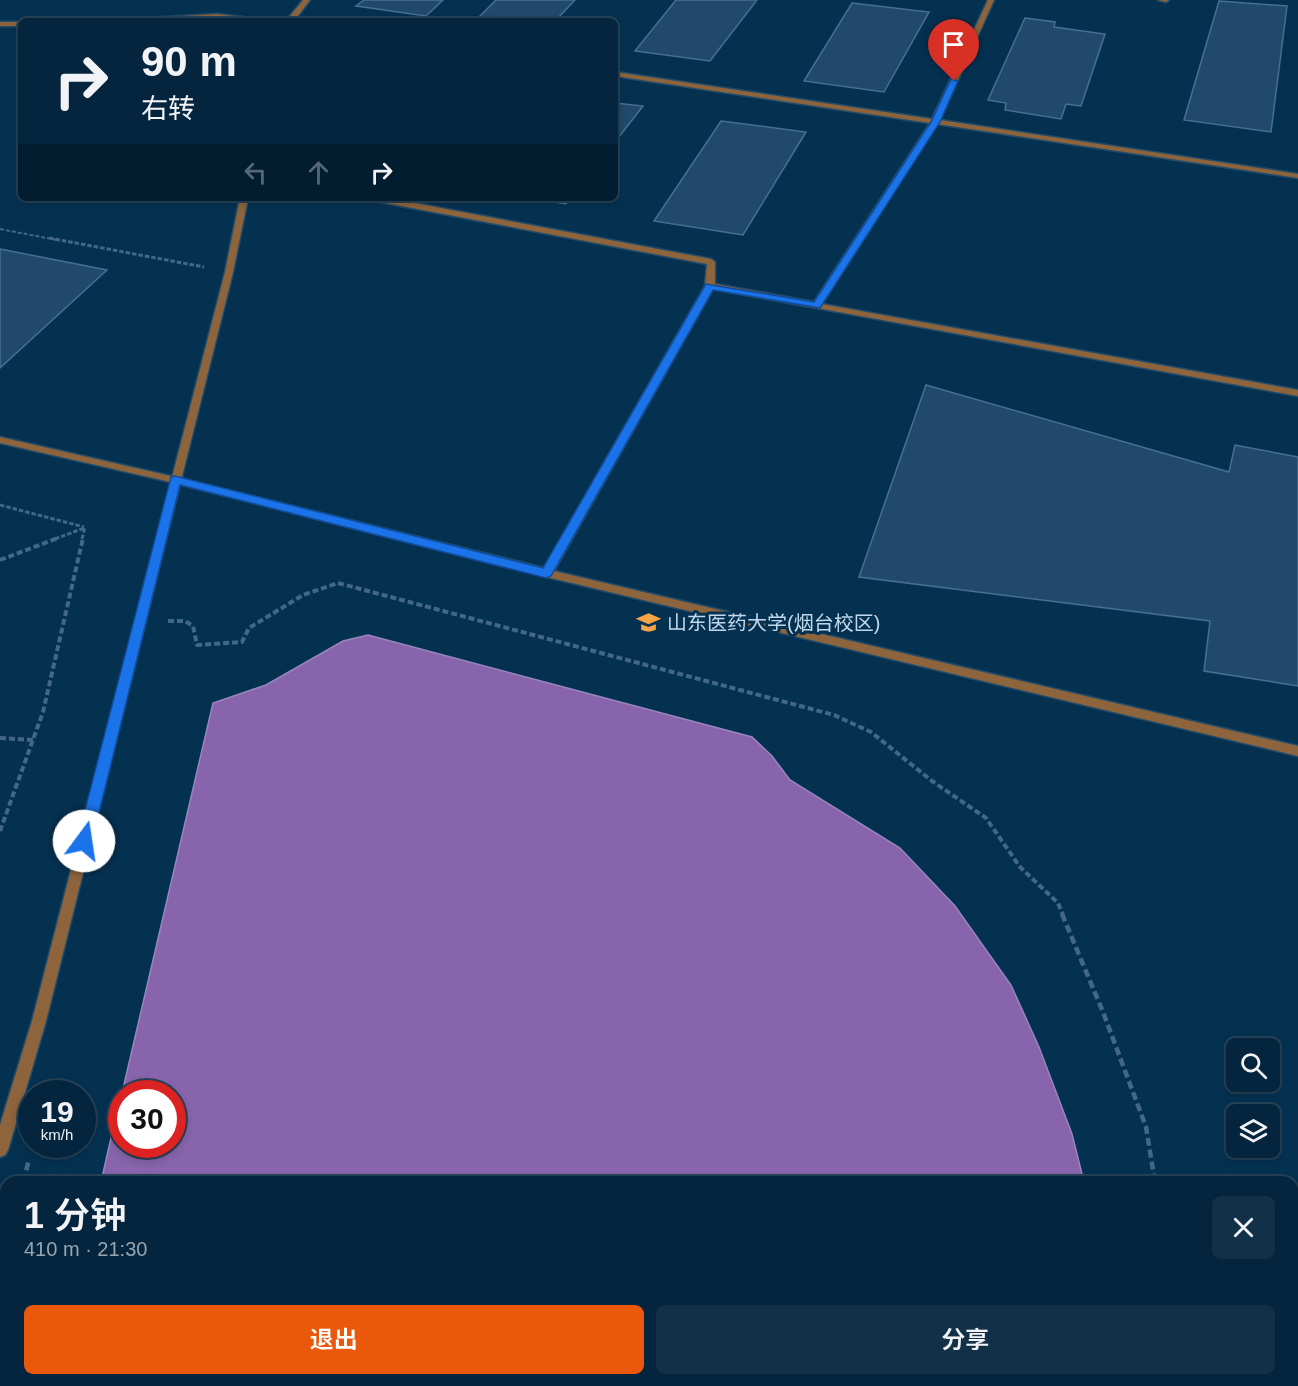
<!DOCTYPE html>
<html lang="zh">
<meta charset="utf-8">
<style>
:root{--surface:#04253d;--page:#123148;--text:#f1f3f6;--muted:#97a5b0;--line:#254257;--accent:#ea580c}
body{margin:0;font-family:Arial,"Noto Sans SC",sans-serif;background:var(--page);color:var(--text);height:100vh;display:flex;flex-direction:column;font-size:22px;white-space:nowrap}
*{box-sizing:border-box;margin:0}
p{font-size:20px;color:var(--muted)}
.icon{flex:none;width:33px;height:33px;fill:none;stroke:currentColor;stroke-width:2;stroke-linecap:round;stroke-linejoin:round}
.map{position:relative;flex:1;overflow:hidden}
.panel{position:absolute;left:0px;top:1176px;width:1299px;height:210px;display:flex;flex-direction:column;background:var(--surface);border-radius:18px 18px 0 0;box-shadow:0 3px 9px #0003,0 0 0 2px var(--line)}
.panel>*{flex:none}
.banner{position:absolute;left:18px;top:18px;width:600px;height:183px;border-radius:9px;box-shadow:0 3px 9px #0003,0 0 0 2px var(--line);background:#04253d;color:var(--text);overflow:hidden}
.buttons{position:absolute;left:1226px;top:1038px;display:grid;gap:12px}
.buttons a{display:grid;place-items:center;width:54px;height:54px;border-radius:9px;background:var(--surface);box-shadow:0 3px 9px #0003,0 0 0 2px var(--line);font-size:30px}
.speed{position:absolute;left:18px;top:1080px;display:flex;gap:12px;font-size:30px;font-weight:700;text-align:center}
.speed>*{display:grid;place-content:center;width:78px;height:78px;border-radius:50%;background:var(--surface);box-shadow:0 3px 9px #0003,0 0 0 2px var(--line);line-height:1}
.speed small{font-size:15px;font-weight:400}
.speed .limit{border:9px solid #d22;background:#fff;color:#111}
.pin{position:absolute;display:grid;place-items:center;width:51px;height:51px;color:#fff;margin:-62px -26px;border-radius:50% 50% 50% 0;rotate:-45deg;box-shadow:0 0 6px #0007}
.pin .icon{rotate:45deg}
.me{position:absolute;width:66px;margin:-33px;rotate:14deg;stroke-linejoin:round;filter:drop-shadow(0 0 4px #0008)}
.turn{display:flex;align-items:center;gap:21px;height:126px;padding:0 24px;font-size:27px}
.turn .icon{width:78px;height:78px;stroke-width:2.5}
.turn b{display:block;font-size:42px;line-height:51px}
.lanes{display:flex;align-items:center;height:57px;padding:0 24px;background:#0003;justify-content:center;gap:30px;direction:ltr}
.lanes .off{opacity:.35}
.round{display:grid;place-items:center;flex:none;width:63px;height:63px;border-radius:9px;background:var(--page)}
.head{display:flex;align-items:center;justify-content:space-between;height:102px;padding:0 24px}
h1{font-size:36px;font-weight:600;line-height:45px}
.action{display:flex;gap:12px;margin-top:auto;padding:12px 24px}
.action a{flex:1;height:69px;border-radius:9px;background:var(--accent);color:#fff;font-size:24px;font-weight:600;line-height:69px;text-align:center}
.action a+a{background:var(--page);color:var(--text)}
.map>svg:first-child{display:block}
.water{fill:#8764ab;stroke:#9886be;stroke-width:1.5}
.building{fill:#21496b;stroke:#467093;stroke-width:1.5}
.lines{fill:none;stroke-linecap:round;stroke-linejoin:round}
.service-casing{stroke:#234c6a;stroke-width:3}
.minor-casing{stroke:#234c6a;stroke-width:3}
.path-far3{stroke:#436884;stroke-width:2;stroke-dasharray:4 2;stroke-linecap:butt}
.path-far2{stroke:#436884;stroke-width:3;stroke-dasharray:4.5 2;stroke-linecap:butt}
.path-far1{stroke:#436884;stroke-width:4;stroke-dasharray:6 3;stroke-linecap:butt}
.path{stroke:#436884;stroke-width:4.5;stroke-dasharray:8 4;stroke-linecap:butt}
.service{fill:#8d643b;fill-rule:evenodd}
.minor{fill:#8d643b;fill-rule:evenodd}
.route{fill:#1a73e8;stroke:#114b97;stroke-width:1.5}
.labels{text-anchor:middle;stroke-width:6;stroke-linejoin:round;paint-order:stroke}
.poi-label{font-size:20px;fill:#c1d7eb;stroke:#053151;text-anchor:start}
</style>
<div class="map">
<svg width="1298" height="1386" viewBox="0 0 1298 1386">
<rect width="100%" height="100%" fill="#053151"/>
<!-- water -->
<path class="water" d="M368 635 752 737 772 756 790 780 900 848 955 906 1011 985 1039 1047 1072 1134 1084 1182H101L121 1094 122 1144H172V1094L122 1093 213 703 266 685 343 641Z
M59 1380H1084L1083 1386H58Z"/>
<!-- building -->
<path class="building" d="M364 0H443L426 16 356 6Z
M496 0H575L555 21H475Z
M676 0H757L710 61 635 51Z
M1219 1 1287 6 1271 132 1184 120Z
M852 3 929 12 884 92 804 81Z
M1025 18 1055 22 1054 27 1105 34 1081 106 1066 104 1061 119 1005 110 1006 103 988 100Z
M615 103 643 106 615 142Z
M721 121 806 132 743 235 654 221Z
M530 198H571L566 204Z
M0 249 107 270 0 368Z
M926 385 1229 472 1235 445 1298 457V686L1204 671 1210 621 859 577Z"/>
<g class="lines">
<defs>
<path id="service" d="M988 0H994L940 120 1298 174V178L937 124 822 304 1298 390V396L713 289 554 571 1298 746V756L547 577 175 483 0 443V437L175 477 544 568 705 286 707 264 375 201 371 198H388L711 259 715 262V284L814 302 930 123 615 76V72L932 119Z
M1158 0H1169L1166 2Z
M217 14 259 19 263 21 217 18 129 21 133 19Z
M0 22H21V26H0Z"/>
<path id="minor" d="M303 0H310L294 21H286Z
M240 198H248L233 272 46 1021 8 1150 5 1155 0 1157V1125L32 1021 225 272Z"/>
</defs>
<!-- service casing -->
<use href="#service" class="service-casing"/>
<!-- minor casing -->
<use href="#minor" class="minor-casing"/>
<!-- path-far3 -->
<path class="path-far3" d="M0 229 57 240"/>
<!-- path-far2 -->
<path class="path-far2" d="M49 238 204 267
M0 505 84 527
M55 539 84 528
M82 539 85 527"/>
<!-- path-far1 -->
<path class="path-far1" d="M0 560 58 538
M168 621H185L193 626 197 645 242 642 249 628 303 595 338 583 834 715 871 732 932 781 986 818 1020 867 1058 903 1063 915
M0 738 33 740
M0 831 43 712 83 538"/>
<!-- path -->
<path class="path" d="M1062 914 1103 1012 1146 1127 1155 1182
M23 1182 29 1160
M0 1271 6 1248
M1135 1386 1136 1380"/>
<!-- service -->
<use href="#service" class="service"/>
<!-- minor -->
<use href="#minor" class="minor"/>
</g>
<!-- route -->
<path class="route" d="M951 79 958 81 940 122 820 308 713 290 551 576 546 578 180 485 92 841 90 845H79L77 841 171 477 175 476 543 568 706 284 814 302 931 122Z"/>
<!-- icons -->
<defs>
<symbol id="university-bare" viewBox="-9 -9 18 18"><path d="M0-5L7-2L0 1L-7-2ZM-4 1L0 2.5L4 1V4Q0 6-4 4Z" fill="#f5a346" stroke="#053151" stroke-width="2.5" paint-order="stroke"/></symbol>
</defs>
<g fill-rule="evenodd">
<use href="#university-bare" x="632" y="606" width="33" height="33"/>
</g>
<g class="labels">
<!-- poi labels -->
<g class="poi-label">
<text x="667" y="630">山东医药大学(烟台校区)</text>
</g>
</g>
</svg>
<div class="buttons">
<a><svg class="icon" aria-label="search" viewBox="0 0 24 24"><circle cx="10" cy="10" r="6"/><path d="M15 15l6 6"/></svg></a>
<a><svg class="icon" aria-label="layers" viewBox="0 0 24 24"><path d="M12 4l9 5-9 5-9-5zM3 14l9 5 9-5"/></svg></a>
</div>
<div class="speed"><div>19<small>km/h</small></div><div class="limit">30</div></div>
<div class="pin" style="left:954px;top:81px;background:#d93025"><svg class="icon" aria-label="arrive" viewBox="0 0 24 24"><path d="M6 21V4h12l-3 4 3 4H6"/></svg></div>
<svg class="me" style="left:84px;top:841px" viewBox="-20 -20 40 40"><circle r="19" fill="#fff"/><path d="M0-13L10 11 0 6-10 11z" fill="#1a73e8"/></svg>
<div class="banner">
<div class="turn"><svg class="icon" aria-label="right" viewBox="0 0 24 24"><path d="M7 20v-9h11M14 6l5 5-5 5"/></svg><div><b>90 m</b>右转</div></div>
<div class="lanes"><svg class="icon off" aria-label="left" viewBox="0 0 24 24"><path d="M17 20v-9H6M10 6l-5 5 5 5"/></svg><svg class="icon off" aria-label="ahead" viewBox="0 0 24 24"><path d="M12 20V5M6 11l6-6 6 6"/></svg><svg class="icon" aria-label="right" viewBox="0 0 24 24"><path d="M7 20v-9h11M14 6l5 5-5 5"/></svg></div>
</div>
<section class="panel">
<div class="head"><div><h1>1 分钟</h1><p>410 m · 21:30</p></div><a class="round"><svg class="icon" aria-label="close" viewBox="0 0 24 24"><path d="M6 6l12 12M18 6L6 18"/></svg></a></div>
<div class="action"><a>退出</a><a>分享</a></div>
</section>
</div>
